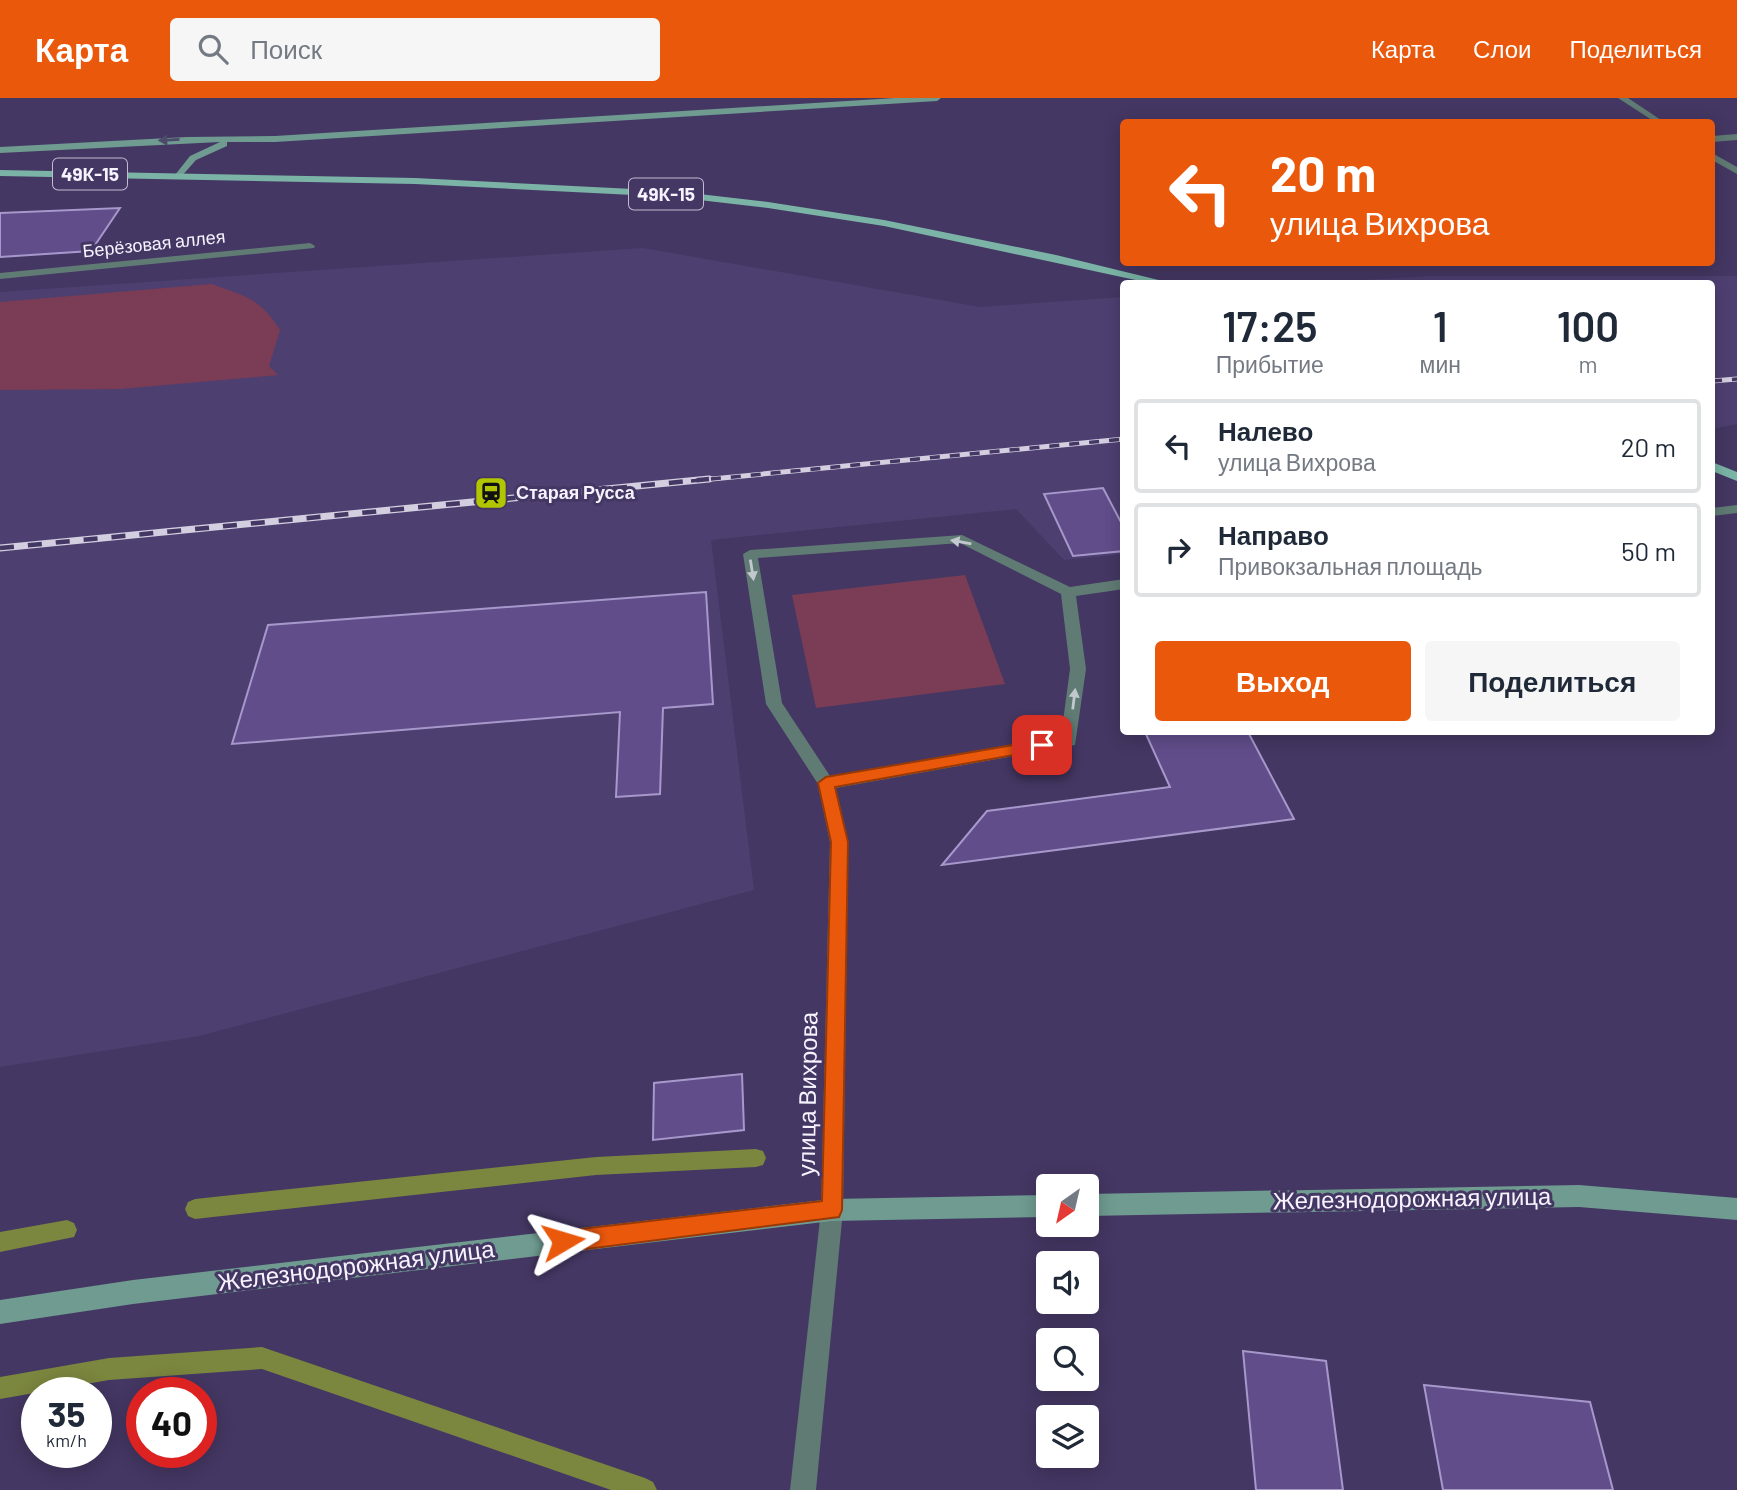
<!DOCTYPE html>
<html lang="ru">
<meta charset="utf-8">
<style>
:root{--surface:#fff;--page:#f6f6f7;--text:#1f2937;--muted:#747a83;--line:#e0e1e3;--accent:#ea580c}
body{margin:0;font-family:Barlow,sans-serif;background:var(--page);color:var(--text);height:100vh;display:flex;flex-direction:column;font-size:26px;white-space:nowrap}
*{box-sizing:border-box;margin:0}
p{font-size:23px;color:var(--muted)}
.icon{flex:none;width:38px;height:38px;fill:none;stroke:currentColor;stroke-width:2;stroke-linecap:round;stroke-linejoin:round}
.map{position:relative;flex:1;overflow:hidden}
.side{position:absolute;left:1120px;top:182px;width:595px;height:455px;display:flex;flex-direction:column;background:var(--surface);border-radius:7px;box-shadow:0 4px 18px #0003}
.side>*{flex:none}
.guide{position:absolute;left:1120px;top:21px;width:595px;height:147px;border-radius:7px;box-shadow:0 4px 18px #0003;background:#ea580c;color:#fff;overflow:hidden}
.needle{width:46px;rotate:214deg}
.buttons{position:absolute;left:1036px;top:1076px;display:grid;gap:14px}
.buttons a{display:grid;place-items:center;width:63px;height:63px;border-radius:7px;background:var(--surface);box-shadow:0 4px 18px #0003;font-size:35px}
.speed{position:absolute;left:21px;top:1279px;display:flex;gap:14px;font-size:35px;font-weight:700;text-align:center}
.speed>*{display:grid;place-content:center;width:91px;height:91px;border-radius:50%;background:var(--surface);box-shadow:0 4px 18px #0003;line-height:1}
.speed small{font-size:18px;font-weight:400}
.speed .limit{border:10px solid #d22;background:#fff;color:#111}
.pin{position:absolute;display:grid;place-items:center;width:60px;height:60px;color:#fff;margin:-30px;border-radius:14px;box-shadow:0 4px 10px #0006}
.me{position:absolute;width:77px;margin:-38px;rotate:83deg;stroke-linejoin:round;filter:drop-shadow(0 0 5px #0008)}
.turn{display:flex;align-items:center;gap:24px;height:147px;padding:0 35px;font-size:32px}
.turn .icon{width:91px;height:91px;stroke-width:2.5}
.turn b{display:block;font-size:49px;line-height:60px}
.eta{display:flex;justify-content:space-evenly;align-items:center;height:119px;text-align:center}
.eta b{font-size:42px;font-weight:600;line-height:49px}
.primary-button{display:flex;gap:14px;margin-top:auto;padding:14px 35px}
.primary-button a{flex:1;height:80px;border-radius:7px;background:var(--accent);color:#fff;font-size:28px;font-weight:600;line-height:80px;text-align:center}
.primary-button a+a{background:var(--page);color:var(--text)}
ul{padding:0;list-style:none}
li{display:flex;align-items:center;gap:21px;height:94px;margin:0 14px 10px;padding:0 21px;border:4px solid var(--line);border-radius:7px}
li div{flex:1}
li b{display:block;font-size:26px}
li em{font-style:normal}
header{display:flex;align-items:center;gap:42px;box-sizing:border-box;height:98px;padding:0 35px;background:var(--accent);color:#fff}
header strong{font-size:33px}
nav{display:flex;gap:38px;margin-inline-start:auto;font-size:24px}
.search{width:490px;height:63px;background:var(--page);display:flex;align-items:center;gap:18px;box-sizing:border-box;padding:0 24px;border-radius:7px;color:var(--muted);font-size:26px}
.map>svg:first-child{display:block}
.built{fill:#4e3f71}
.green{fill:#7b3d55}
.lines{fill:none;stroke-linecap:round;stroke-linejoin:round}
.stream{fill:#7b863e;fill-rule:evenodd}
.building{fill:#604d8a;stroke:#a698cb;stroke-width:2}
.street{fill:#607b74;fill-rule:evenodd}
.secondary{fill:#6f9b90;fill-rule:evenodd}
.primary{fill:#7bb4a6;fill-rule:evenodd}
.rail-far1-casing{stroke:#d4cfe0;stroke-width:5}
.rail-casing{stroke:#d4cfe0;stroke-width:7}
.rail-far1{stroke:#443763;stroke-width:3.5;stroke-dasharray:10;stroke-linecap:butt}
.rail{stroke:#443763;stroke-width:4.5;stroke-dasharray:14;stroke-linecap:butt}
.oneway{fill:#4d4b6c}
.oneway2{fill:#c2c9ce}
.route{fill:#ea580c;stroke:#983908;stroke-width:2}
.labels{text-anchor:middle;stroke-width:6;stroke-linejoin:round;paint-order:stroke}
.far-street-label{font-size:18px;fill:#f6f3fe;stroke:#443763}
.far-poi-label{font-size:18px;font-weight:bold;fill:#f6f3fe;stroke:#443763;text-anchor:start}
.shield{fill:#443763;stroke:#c1bbd0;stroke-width:2}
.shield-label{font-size:19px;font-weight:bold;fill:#f6f3fe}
.near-street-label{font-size:24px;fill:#f6f3fe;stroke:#443763}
</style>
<header>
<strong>Карта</strong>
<div class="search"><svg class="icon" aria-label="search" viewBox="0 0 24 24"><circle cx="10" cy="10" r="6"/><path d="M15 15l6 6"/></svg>Поиск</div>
<nav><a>Карта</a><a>Слои</a><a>Поделиться</a></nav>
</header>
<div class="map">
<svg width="1737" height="1392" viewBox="0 0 1737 1392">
<rect width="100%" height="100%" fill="#443763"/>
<!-- built -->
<path class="built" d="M643 150 980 209 1123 199V456L1064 462 1016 411 711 442 754 792 199 938 0 969V194Z
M1427 178H1737V326L1712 331V186L1317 185Z"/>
<!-- green -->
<path class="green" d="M212 186C246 199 259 199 280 232L269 268 278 277 120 291 0 292V204Z
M965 477 1005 586 816 610 792 497Z"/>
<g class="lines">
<!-- stream -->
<path class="stream" d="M756 1051 763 1053 766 1060 763 1067 756 1069 596 1077 195 1121 188 1118 185 1111 188 1104 195 1101 596 1059Z
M67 1122 74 1125 77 1132 74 1139 0 1154V1134Z
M262 1249 645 1380 653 1384 657 1392H611L262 1271 109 1282 0 1301V1279L109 1260Z"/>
</g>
<!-- building -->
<path class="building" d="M120 110 91 153 0 159V115Z
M1103 390 1124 430V453L1073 458 1044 396Z
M706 494 713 606 663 610 660 696 616 699 620 614 232 646 268 527Z
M1145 634H1248L1294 721 942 767 987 713 1170 689Z
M742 976 744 1032 653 1042 654 985Z
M1243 1253 1326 1263 1343 1392H1256Z
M1424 1287 1590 1304 1613 1392H1443Z"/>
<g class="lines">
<!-- street -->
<path class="street" d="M1618 0H1628L1664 24H1655Z
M1737 36V42L1712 44V38Z
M1712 55 1737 69V76L1712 62Z
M310 145 315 148 314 150 0 181V175Z
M1737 407V415L1712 418V410Z
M962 437 1070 489 1124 481V491L1076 498 1086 571 1075 647 836 690 848 744 843 1112 816 1392H790L821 1112 830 744 818 686 766 606 743 456 750 452ZM960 445 1061 496 1070 571 1061 638 830 678 782 605 758 460Z"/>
<!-- secondary -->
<path class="secondary" d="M895 0H941L937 3 275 44H227V48L196 62 180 80 175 77 190 58 220 44 0 55V49L187 39 275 38Z
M1579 1087 1737 1100V1122L1579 1109 1087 1118V1096Z
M1048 1097V1119L832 1123 133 1206 0 1226V1202L133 1182 832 1101Z"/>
<!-- primary -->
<path class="primary" d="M0 72 415 80 673 93 768 104 884 122 1056 157 1175 186H1154L884 128 768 110 673 99 415 86 0 78Z
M1712 364 1737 374V383L1712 373Z"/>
<defs>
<path id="rail-far1" d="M1712 283 1737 281
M691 383 1124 341"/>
<path id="rail" d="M0 450 709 381"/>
</defs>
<!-- rail-far1 casing -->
<use href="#rail-far1" class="rail-far1-casing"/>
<!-- rail casing -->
<use href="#rail" class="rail-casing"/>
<!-- rail-far1 -->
<use href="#rail-far1" class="rail-far1"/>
<!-- rail -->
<use href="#rail" class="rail"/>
</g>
<!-- one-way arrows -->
<defs><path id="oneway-solid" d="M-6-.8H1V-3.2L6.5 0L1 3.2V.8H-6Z" transform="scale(1.75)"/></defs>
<use class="oneway" href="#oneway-solid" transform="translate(169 42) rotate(177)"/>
<g class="oneway2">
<use href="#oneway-solid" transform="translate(961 444) rotate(-170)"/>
<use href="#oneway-solid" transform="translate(752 472) rotate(81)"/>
<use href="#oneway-solid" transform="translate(1074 601) rotate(-83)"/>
</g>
<!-- route -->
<path class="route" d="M1042 642 1049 647 1047 651 835 689 848 744 842 1112 839 1119 563 1154 556 1151 553 1143 556 1136 563 1133 822 1103 831 744 818 685 826 679Z"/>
<!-- icons -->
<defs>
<symbol id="station-square" viewBox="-11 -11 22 22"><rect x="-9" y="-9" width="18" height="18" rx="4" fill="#b1c500" stroke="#443763"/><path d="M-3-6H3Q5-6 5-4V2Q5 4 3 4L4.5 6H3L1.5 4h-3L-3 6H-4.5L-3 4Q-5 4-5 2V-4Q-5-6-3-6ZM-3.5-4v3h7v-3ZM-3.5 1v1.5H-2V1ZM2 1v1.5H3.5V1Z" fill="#111"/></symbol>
</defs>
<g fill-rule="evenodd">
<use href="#station-square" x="472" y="376" width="38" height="38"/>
</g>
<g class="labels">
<!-- far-street labels -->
<g class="far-street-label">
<text transform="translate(154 146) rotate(-6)" y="6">Берёзовая аллея</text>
</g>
<!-- far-poi labels -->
<g class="far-poi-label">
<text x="516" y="401">Старая Русса</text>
</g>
<!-- shield labels -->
<g class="shield">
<rect x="53" y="60.5" width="74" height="31" rx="5"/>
<rect x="629" y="80.5" width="74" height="31" rx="5"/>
</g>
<g class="shield-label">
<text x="90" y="83">49К-15</text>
<text x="666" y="103">49К-15</text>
</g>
<!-- near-street labels -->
<g class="near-street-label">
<text transform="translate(808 996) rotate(-89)" y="8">улица Вихрова</text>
<text transform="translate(1412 1101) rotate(-1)" y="8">Железнодорожная улица</text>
<text transform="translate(356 1168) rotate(-7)" y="8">Железнодорожная улица</text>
</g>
</g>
</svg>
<div class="buttons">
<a><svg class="needle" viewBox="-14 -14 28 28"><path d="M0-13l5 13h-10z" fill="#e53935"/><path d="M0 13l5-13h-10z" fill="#747a83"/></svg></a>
<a><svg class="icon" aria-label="sound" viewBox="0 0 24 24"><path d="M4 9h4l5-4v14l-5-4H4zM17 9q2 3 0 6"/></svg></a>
<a><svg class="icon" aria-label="search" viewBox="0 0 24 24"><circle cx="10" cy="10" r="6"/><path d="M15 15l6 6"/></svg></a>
<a><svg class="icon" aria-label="layers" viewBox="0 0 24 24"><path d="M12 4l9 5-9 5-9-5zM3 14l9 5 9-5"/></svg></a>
</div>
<div class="speed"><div>35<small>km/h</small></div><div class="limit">40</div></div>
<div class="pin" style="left:1042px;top:647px;background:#d93025"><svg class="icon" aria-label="arrive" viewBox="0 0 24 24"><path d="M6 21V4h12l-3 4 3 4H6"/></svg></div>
<svg class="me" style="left:563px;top:1143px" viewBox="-20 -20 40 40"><path d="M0-17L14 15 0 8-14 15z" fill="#ea580c" stroke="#fff" stroke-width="4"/></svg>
<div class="guide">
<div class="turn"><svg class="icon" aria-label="left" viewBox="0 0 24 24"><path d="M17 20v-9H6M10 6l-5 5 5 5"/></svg><div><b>20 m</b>улица Вихрова</div></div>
</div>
<section class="side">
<div class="eta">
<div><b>17:25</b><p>Прибытие</p></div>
<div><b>1</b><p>мин</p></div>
<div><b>100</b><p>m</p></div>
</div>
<ul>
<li><svg class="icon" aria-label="left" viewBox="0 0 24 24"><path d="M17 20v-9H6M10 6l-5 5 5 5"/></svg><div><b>Налево</b><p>улица Вихрова</p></div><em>20 m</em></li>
<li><svg class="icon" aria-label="right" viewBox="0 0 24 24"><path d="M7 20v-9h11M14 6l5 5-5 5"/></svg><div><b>Направо</b><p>Привокзальная площадь</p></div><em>50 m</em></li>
</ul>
<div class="primary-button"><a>Выход</a><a>Поделиться</a></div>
</section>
</div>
